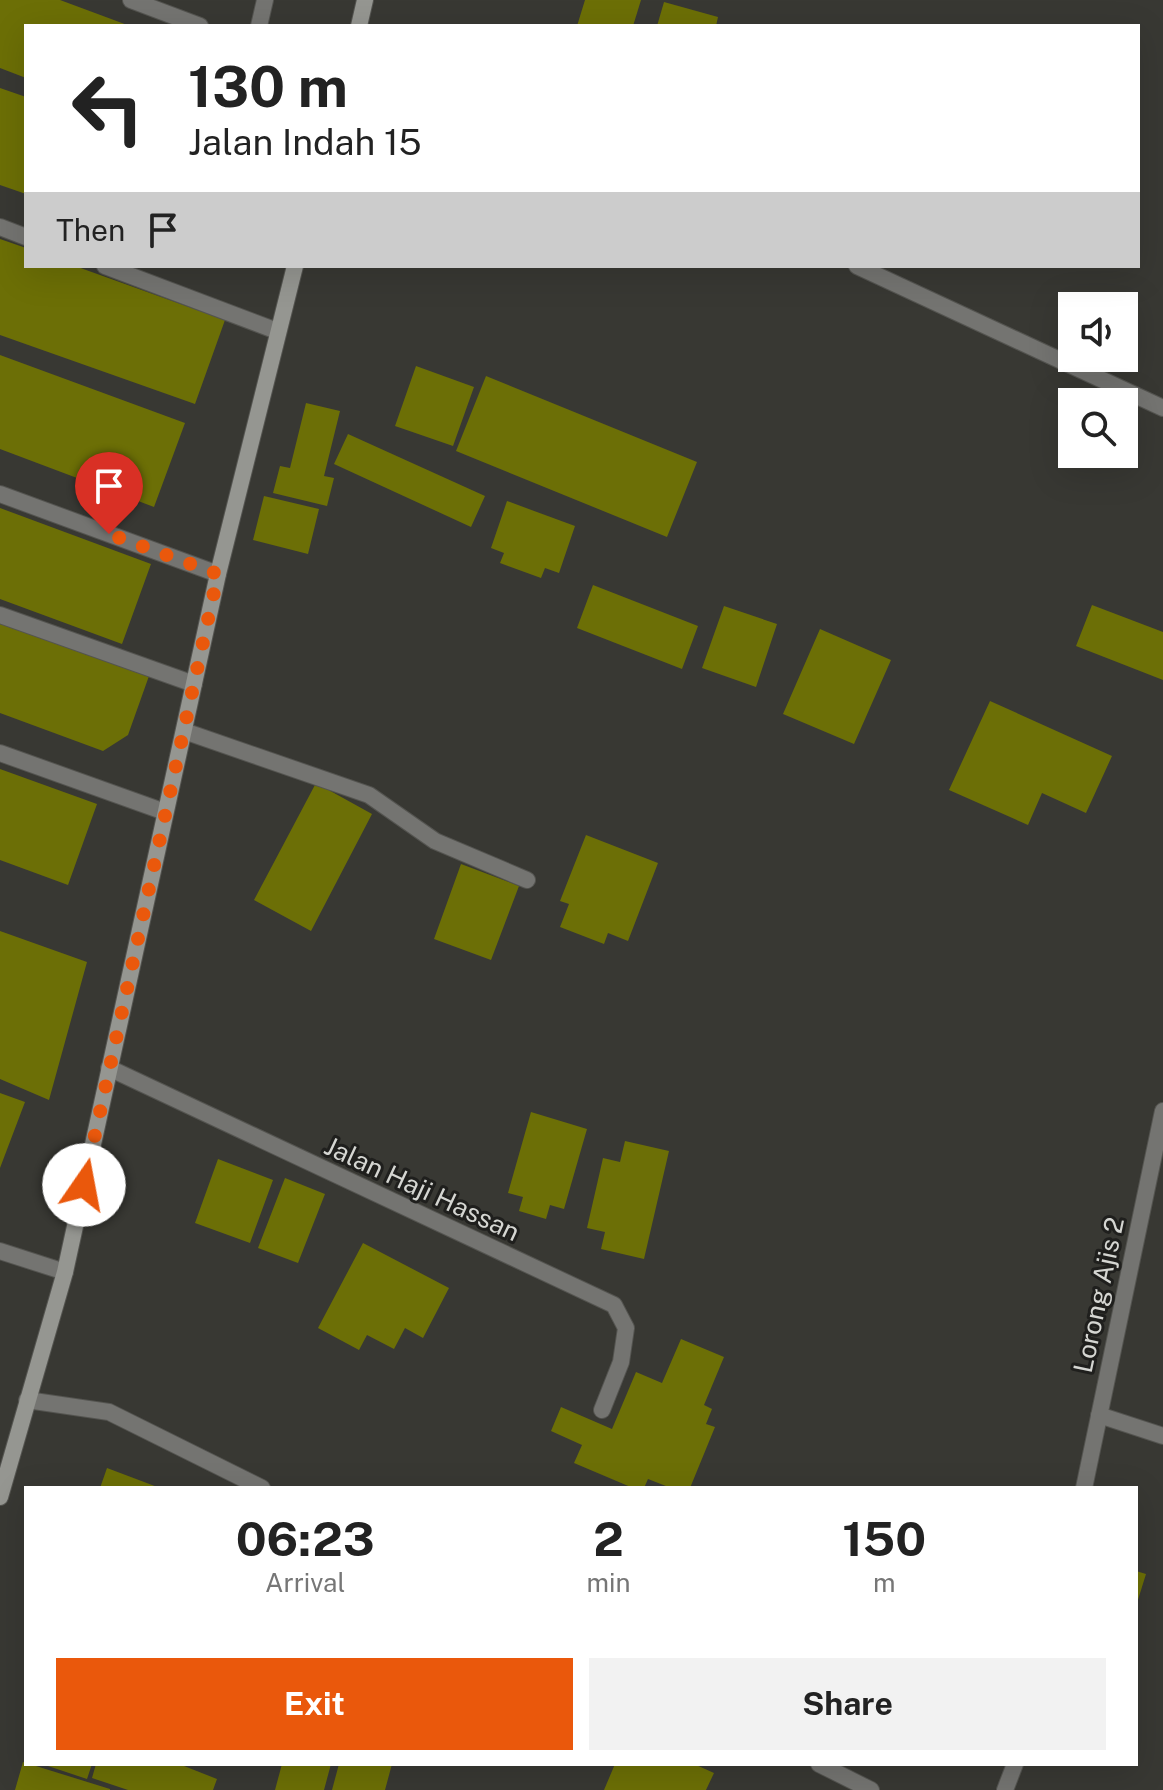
<!DOCTYPE html>
<style>
:root{--surface:#fff;--page:#f2f2f2;--text:#222;--muted:#767676;--accent:#ea580c}
body{margin:0;font-family:"Public Sans",sans-serif;background:var(--page);color:var(--text);height:100vh;display:flex;flex-direction:column;font-size:30px;white-space:nowrap}
*{box-sizing:border-box;margin:0}
p{font-size:26px;color:var(--muted)}
.icon{flex:none;width:44px;height:44px;fill:none;stroke:currentColor;stroke-width:2;stroke-linecap:round;stroke-linejoin:round}
.map{position:relative;flex:1;overflow:hidden}
.details{position:absolute;left:24px;top:1486px;width:1114px;height:280px;display:flex;flex-direction:column;background:var(--surface);border-radius:0px;box-shadow:0 8px 32px #0002}
.details>*{flex:none}
.top-card{position:absolute;left:24px;top:24px;width:1116px;height:244px;border-radius:0px;box-shadow:0 8px 32px #0002;background:#fff;color:var(--text);overflow:hidden}
.fabs{position:absolute;left:1058px;top:292px;display:grid;gap:16px}
.fabs a{display:grid;place-items:center;width:80px;height:80px;border-radius:0px;background:var(--surface);box-shadow:0 8px 32px #0002;font-size:40px}
.pin{position:absolute;display:grid;place-items:center;width:68px;height:68px;color:#fff;margin:-82px -34px;border-radius:50% 50% 50% 0;rotate:-45deg;box-shadow:0 0 8px #0007}
.pin .icon{rotate:45deg}
.me{position:absolute;width:88px;margin:-44px;rotate:12deg;stroke-linejoin:round;filter:drop-shadow(0 0 6px #0008)}
.turn{display:flex;align-items:center;gap:28px;height:168px;padding:0 32px;font-size:36px}
.turn .icon{width:104px;height:104px;stroke-width:2.5}
.turn b{display:block;font-size:56px;line-height:68px}
.then{display:flex;align-items:center;height:76px;padding:0 32px;background:#0003;gap:16px;font-size:30px}
.eta{display:flex;justify-content:space-evenly;align-items:center;height:136px;text-align:center}
.eta b{font-size:48px;font-weight:700;line-height:56px}
.action{display:flex;gap:16px;margin-top:auto;padding:16px 32px}
.action a{flex:1;height:92px;border-radius:0px;background:var(--accent);color:#fff;font-size:32px;font-weight:700;line-height:92px;text-align:center}
.action a+a{background:var(--page);color:var(--text)}
.map>svg:first-child{display:block}
.building{fill:#6c6f06}
.lines{fill:none;stroke-linecap:round;stroke-linejoin:round}
.lane-casing{stroke:#545450;stroke-width:18}
.street-casing{stroke:#545450;stroke-width:18}
.secondary-casing{stroke:#545450;stroke-width:18}
.lane{stroke:#747471;stroke-width:16}
.street{stroke:#747471;stroke-width:16}
.secondary{stroke:#959691;stroke-width:16}
.route{stroke:#ea580c;stroke-width:14;stroke-dasharray:0 25.2}
.labels{text-anchor:middle;stroke-width:6;stroke-linejoin:round;paint-order:stroke}
.street-label{font-size:26px;fill:#d5d6d2;stroke:#1f1f1d}
</style>
<div class="map">
<svg width="1163" height="1790" viewBox="0 0 1163 1790">
<rect width="100%" height="100%" fill="#383833"/>
<!-- building -->
<path class="building" d="M0 0H60L130 26H26V78L0 68Z
M585 0H641L633 26H577Z
M664 2 718 17 716 26H657Z
M0 88 26 97V194L0 185Z
M0 239 26 248V266H75L225 320 195 404 0 335Z
M0 355 185 423 154 507 0 449Z
M416 366 474 387 453 446 395 426Z
M486 376 697 462 667 537 456 451Z
M306 403 340 411 324 476 334 478 327 506 273 493 280 466 290 468Z
M348 434 485 496 471 527 334 464Z
M264 496 319 509 308 554 253 540Z
M507 501 575 526 559 573 545 568 541 578 500 563 504 553 491 548Z
M0 508 151 564 122 644 0 599Z
M593 585 698 626 682 669 577 628Z
M1092 605 1163 632V680L1076 646Z
M724 606 777 624 756 687 702 668Z
M0 622 149 676 128 735 103 751 0 713Z
M820 629 891 660 854 744 783 714Z
M990 701 1112 756 1086 813 1042 793 1028 825 949 790Z
M0 769 97 804 68 885 0 860Z
M316 783 372 814 311 931 254 900Z
M586 835 658 863 628 941 608 933 604 944 560 927 569 904 560 901Z
M461 864 519 886 491 960 434 939Z
M0 931 87 962 49 1100 0 1079Z
M0 1093 25 1102 0 1168Z
M531 1112 587 1129 564 1209 550 1205 546 1219 519 1211 523 1197 508 1193Z
M625 1141 669 1151 644 1259 601 1249 605 1232 587 1228 603 1158 620 1162Z
M218 1159 273 1180 250 1243 195 1223Z
M285 1178 325 1194 298 1263 258 1248Z
M363 1243 449 1288 423 1338 405 1328 394 1349 367 1335 359 1350 318 1328Z
M681 1339 724 1357 704 1405 712 1409 706 1424 715 1427 690 1488H671L648 1479 644 1488H633L574 1463 582 1445 551 1431 561 1407 612 1429 636 1372 662 1383Z
M107 1468 160 1488H100Z
M1136 1571 1146 1574 1137 1603H1136Z
M23 1762 110 1789V1790H15Z
M42 1764H92L87 1779Z
M96 1764H179L217 1779 213 1790H128L92 1778Z
M282 1764H331L324 1790H275Z
M339 1764H392L385 1790H332Z
M615 1764H694L714 1773 706 1790H604Z"/>
<g class="lines">
<defs>
<path id="lane" d="M857 266 1163 408
M0 615 194 684
M0 1251 65 1272"/>
<path id="street" d="M131 0 200 26
M259 26 265 0
M0 227 26 237
M105 266 277 331
M0 494 218 574
M184 731 369 795 435 841 527 880
M0 753 165 812
M109 1068 614 1305 626 1328 621 1362 602 1410
M27 1400 109 1412 262 1488
M1099 1415 1163 1436
M1084 1488 1163 1111
M819 1764 871 1790
M1005 1790 1015 1764"/>
<path id="secondary" d="M359 26 365 0
M0 1497 65 1272 218 574 295 266"/>
</defs>
<!-- lane casing -->
<use href="#lane" class="lane-casing"/>
<!-- street casing -->
<use href="#street" class="street-casing"/>
<!-- secondary casing -->
<use href="#secondary" class="secondary-casing"/>
<!-- lane -->
<use href="#lane" class="lane"/>
<!-- street -->
<use href="#street" class="street"/>
<!-- secondary -->
<use href="#secondary" class="secondary"/>
</g>
<g class="lines">
<!-- route -->
<path class="route" d="M84 1185 218 574 109 534"/>
</g>
<g class="labels">
<!-- street labels -->
<g class="street-label">
<text transform="translate(422 1189) rotate(25)" y="9">Jalan Haji Hassan</text>
<text transform="translate(1099 1295) rotate(-78)" y="9">Lorong Ajis 2</text>
</g>
</g>
</svg>
<div class="fabs">
<a><svg class="icon" aria-label="sound" viewBox="0 0 24 24"><path d="M4 9h4l5-4v14l-5-4H4zM17 9q2 3 0 6"/></svg></a>
<a><svg class="icon" aria-label="search" viewBox="0 0 24 24"><circle cx="10" cy="10" r="6"/><path d="M15 15l6 6"/></svg></a>
</div>
<div class="pin" style="left:109px;top:534px;background:#d93025"><svg class="icon" aria-label="arrive" viewBox="0 0 24 24"><path d="M6 21V4h12l-3 4 3 4H6"/></svg></div>
<svg class="me" style="left:84px;top:1185px" viewBox="-20 -20 40 40"><circle r="19" fill="#fff"/><path d="M0-13L10 11 0 6-10 11z" fill="#ea580c"/></svg>
<div class="top-card">
<div class="turn"><svg class="icon" aria-label="left" viewBox="0 0 24 24"><path d="M17 20v-9H6M10 6l-5 5 5 5"/></svg><div><b>130 m</b>Jalan Indah 15</div></div>
<div class="then">Then<svg class="icon" aria-label="arrive" viewBox="0 0 24 24"><path d="M6 21V4h12l-3 4 3 4H6"/></svg></div>
</div>
<section class="details">
<div class="eta">
<div><b>06:23</b><p>Arrival</p></div>
<div><b>2</b><p>min</p></div>
<div><b>150</b><p>m</p></div>
</div>
<div class="action"><a>Exit</a><a>Share</a></div>
</section>
</div>
